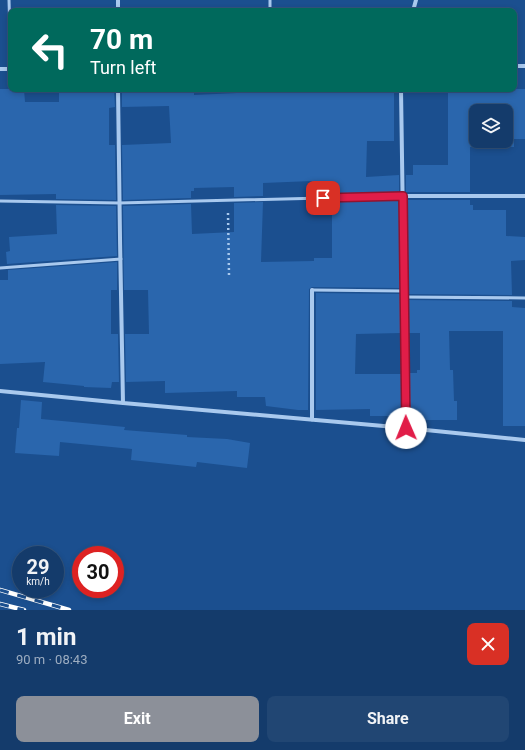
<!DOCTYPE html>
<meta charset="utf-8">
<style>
:root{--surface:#143b6b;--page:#214673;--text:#f1f3f6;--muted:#9dadc1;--line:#33557e;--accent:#8c9099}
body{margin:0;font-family:Roboto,sans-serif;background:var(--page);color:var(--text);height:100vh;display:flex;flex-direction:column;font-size:15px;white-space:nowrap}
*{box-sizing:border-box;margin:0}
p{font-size:13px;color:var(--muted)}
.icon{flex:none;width:22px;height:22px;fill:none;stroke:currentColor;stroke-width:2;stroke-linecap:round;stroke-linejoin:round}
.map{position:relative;height:610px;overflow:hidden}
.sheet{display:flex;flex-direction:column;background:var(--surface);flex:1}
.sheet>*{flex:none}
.hud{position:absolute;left:8px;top:8px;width:509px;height:84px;border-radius:8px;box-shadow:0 2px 6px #0003,0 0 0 1px var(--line);background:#00695c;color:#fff;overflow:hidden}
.controls{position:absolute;left:469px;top:104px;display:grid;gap:8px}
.controls a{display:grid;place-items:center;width:44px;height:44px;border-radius:8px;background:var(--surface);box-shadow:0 2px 6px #0003,0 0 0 1px var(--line);font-size:20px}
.speed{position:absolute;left:12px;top:546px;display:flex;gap:8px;font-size:20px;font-weight:700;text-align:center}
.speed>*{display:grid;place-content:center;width:52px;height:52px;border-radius:50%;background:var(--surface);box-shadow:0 2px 6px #0003,0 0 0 1px var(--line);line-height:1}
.speed small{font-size:10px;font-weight:400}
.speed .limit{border:6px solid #d22;background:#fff;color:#111}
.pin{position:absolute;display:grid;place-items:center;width:34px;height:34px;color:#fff;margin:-17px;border-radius:8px;box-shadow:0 2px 6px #0006}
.me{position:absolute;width:44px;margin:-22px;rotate:359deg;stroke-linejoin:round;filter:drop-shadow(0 0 3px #0008)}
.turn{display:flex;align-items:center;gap:14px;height:84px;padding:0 16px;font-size:18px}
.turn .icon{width:52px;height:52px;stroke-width:2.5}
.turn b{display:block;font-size:28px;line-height:34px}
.round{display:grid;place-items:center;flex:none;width:42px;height:42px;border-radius:8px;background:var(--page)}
.summary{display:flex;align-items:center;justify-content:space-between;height:68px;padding:0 16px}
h1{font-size:24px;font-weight:700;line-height:30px}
.action{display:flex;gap:8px;margin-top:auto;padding:8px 16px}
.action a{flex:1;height:46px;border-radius:8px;background:var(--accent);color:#fff;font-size:16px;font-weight:700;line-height:46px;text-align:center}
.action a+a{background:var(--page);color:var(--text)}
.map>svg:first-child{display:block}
.building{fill:#2a66ad;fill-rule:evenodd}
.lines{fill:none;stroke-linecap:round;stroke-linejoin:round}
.path{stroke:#a9c9ee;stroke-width:2.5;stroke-dasharray:2 3;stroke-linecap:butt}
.lane{stroke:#a9c9ee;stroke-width:3}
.street{stroke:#a9c9ee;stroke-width:4}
.rail-casing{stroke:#fff;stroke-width:4.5}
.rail{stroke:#1b4f8f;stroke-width:3;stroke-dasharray:9;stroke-linecap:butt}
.route-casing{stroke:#92132f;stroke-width:10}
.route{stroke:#e11d48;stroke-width:7}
</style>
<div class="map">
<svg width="525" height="610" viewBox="0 0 525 610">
<rect width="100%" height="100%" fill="#1b4f8f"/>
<!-- building -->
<path class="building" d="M0 89H24L25 102H59V89H114L115 107 109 108V145H115L116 200 56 199V194L0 195Z
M122 89H194V95L237 93V89H394V141H367L366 177 399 175V193L331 195V186H312V181L263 183V196L234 197V187L194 188V191H191V198L123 200 122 145 171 143 169 106 122 107Z
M448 89H525V139H514V147H470V192H406V175H413V165H448ZM476 111H506V141H476Z
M399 199 400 288 312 287 309 289 308 410H298L266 406 265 397H237V391L165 393V381L126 382 125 334H149L148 290H124L123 206 191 204 192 234 234 232V203L263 202 261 262 314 261V258H332V201Z
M406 200H470V205H473V210H506V236L525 237V260L511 261 512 295 408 294Z
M56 205 116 206 117 256 7 264 6 252 10 251 9 237 57 234Z
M117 262V290H111V334H118L119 382H112L111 388 84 387V386L43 382 45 362 0 364V280H8V270Z
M316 293 401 294V333L356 334 355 374H402V416H370V409L316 410Z
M408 300 512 301V307L525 308V426H503V331H449L450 370H453L454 401H457V420H418V416H409V373H417V370H420V333H408Z
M21 400 42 402 41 419 125 427 124 430 187 435V437L227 439 250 443 247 468 197 462 196 467 131 460 132 449 60 442 59 456 15 453 17 428H19Z"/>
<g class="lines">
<!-- path -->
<path class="path" d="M228 213 229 275"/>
<!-- lane -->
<path class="lane" d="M9 0 11 69
M270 0V11
M0 201 119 203 403 196
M0 268 121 259
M312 290 404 291
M405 297 525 298"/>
<!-- street -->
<path class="street" d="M118 0V11
M413 11 416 0
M514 66H525
M0 69H11
M118 89C119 194 121 298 123 403
M401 89 406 428
M403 196H525
M0 391 123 403 406 428 525 440
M312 420V290"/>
<defs>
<path id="rail" d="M0 590 69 610
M0 604 24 610"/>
</defs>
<!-- rail casing -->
<use href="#rail" class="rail-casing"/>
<!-- rail -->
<use href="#rail" class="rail"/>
</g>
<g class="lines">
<defs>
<path id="route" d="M323 198 403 196 406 428"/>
</defs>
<!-- route casing -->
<use href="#route" class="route-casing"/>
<!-- route -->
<use href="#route" class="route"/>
</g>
</svg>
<div class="controls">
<a><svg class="icon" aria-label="layers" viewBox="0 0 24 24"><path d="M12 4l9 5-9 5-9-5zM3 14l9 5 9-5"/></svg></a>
</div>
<div class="speed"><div>29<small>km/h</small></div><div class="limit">30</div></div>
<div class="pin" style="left:323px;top:198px;background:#d93025"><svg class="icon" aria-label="arrive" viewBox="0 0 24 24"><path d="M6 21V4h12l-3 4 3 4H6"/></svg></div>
<svg class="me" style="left:406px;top:428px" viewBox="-20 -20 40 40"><circle r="19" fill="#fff"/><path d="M0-13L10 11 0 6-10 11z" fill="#e11d48"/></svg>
<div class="hud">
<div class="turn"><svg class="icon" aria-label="left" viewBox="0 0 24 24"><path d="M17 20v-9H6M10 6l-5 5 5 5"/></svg><div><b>70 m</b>Turn left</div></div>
</div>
</div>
<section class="sheet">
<div class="summary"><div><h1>1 min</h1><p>90 m · 08:43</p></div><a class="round" style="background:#d93025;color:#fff"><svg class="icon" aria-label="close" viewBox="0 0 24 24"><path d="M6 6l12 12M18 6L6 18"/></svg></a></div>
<div class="action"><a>Exit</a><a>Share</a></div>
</section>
